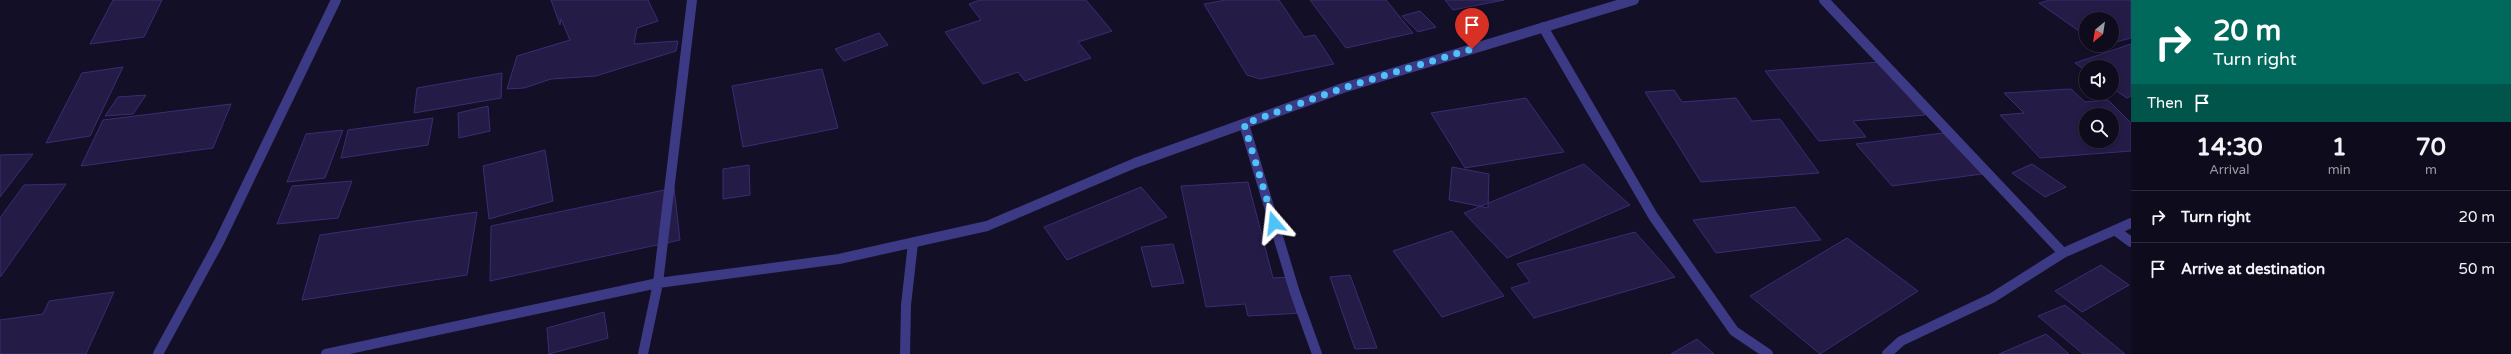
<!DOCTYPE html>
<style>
:root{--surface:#0e0b1c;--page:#1c1929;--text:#f1f3f6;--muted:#9b9ba3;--line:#2e2b3b}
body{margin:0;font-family:"Varela Round",sans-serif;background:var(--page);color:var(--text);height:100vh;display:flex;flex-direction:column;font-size:15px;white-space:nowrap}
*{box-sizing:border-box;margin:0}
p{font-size:13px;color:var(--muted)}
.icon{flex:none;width:22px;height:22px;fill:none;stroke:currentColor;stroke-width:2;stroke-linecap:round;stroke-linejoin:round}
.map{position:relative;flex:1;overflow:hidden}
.sheet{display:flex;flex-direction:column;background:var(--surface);width:380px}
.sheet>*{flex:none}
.hud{background:#00695c;color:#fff;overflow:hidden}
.needle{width:26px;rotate:210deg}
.controls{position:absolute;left:2079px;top:12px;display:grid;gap:8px}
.controls a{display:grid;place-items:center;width:40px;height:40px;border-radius:50%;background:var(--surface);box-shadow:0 2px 6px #0003,0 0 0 1px var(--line);font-size:20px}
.pin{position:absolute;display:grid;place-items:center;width:34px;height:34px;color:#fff;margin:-41px -17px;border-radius:50% 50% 50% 0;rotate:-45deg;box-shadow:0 0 4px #0007}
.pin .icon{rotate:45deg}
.me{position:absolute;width:44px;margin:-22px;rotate:343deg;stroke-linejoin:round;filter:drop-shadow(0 0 3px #0008)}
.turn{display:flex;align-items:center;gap:14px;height:84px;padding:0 16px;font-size:18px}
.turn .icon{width:52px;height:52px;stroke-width:2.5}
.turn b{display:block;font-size:28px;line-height:34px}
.then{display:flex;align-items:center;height:38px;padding:0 16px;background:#0003;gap:8px;font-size:15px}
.eta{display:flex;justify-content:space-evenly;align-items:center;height:68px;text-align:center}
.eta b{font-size:24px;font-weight:800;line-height:28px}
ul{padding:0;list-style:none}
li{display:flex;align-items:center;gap:12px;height:52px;padding:0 16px;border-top:1px solid var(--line)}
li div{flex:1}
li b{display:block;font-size:15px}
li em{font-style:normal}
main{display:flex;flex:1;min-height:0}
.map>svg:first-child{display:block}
.building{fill:#241b47;stroke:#3b2d73;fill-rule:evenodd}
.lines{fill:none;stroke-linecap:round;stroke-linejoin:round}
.street{stroke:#3d3a85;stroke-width:10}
.route{stroke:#4fc3f7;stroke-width:7;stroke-dasharray:0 12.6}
</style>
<main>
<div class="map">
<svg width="2131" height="354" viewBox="0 0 2131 354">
<rect width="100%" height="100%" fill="#130f26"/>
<!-- building -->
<path class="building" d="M113 0H162L144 37 90 44Z
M551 0H648L658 21 637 28 634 44 678 41 676 51 596 76 551 79 524 88 507 89 517 56 570 40 561 19 560 25Z
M980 0H1086L1112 31 1078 42 1091 58 1025 81 1018 72 983 84 945 32 981 20 969 4Z
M1226 0H1279L1304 37 1315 35 1334 64 1260 79 1247 75 1204 4Z
M1310 0H1386L1413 33 1346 48Z
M1445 0H1504L1453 10Z
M2050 0H2131V38L2112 43V19H2086V36L2039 3Z
M1420 11 1436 27 1418 32 1402 16Z
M879 33 888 45 844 61 835 49Z
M2131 44V96L2127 98 2112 88V67H2086V71L2075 63Z
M1879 62 1925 115 1853 121 1866 137 1819 141 1765 71Z
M123 67 90 136 46 143 82 73Z
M822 69 838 128 743 147 732 86Z
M502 73 501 98 414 113 417 88Z
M2071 89 2085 102 2108 100 2131 123V151L2040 158 2000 115 2024 113 2004 93ZM2086 115H2112V141H2086Z
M1674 90 1682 102 1736 98 1752 121 1780 119 1819 173 1701 182 1645 92Z
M146 95 133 114 105 116 118 97Z
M1526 98 1564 152 1465 168 1431 113Z
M231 104 213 148 81 166 103 120Z
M488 106 490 131 459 138 458 113Z
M433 118 428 145 341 158 348 130Z
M343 130 325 178 287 182 306 134Z
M1943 133 1982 174 1892 186 1856 144Z
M545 150 553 201 489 219 483 166Z
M33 154 0 197V155Z
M1584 164 1630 205 1507 258 1464 213Z
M2032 164 2066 187 2045 197 2012 173Z
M749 165 750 195 723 199V169Z
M1452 167 1489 174 1488 208 1449 200Z
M352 181 338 218 277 224 292 186Z
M1248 182 1273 278 1293 277 1303 313 1248 316 1245 304 1206 307 1181 186Z
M66 184 1 276 0 277V218L24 185Z
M1141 187 1167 217 1067 260 1044 227Z
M674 188 680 240 490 281 491 226Z
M1795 207 1821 240 1716 253 1693 220Z
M477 212 467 275 302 300 320 235Z
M1452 231 1504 296 1442 317 1393 251Z
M1635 232 1675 277 1534 318 1511 288 1530 282 1517 264Z
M1847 238 1918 291 1820 354 1750 296Z
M1173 244 1184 283 1152 287 1141 247Z
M2101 265 2129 285 2082 312 2055 291Z
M1350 275 1377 348 1355 349 1330 277Z
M114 292 86 354H0V320L43 314 49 301Z
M2065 305 2125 354H2083L2038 316Z
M604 312 608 338 549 354 547 328Z
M2046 334 2069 354H1999Z
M1697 339 1714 354H1671Z"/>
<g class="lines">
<!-- street -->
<path class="street" d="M1824 0 2063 253
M1543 27 1653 216 1734 331 1768 354
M1244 124 1295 293 1317 354
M2116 231 2131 242
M158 354 219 242 336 0
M326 354 658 283 839 259 987 226 1135 163 1343 88 1634 0
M643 354 658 283 692 0
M905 354 906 305 913 243
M1887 354 1901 341 1992 298 2063 253 2131 223"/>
</g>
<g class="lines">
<!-- route -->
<path class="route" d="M1274 223 1244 124 1343 88 1472 49"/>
</g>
</svg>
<div class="controls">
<a><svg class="needle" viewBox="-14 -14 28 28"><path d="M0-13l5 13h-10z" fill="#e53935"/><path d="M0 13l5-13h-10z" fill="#9b9ba3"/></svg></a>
<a><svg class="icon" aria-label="sound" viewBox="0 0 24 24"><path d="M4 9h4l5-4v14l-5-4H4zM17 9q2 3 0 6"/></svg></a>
<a><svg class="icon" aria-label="search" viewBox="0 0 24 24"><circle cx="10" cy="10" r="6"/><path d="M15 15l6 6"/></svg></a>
</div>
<div class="pin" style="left:1472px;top:49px;background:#d93025"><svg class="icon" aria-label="arrive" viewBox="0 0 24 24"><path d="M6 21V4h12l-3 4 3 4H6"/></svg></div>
<svg class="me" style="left:1274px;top:223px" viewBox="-20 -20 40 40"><path d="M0-17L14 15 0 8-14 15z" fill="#4fc3f7" stroke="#fff" stroke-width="4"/></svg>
</div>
<section class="sheet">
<div class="hud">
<div class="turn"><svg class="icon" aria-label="right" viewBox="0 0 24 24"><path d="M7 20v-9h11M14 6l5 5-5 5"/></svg><div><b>20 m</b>Turn right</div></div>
<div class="then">Then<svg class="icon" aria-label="arrive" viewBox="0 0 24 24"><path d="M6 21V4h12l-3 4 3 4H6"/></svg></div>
</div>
<div class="eta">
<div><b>14:30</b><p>Arrival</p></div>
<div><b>1</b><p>min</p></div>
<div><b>70</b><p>m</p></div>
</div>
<ul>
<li><svg class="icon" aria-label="right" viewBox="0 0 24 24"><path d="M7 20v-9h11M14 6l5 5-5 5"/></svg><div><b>Turn right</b></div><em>20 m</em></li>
<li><svg class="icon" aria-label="arrive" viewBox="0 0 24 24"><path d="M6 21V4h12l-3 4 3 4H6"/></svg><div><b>Arrive at destination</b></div><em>50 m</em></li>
</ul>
</section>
</main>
